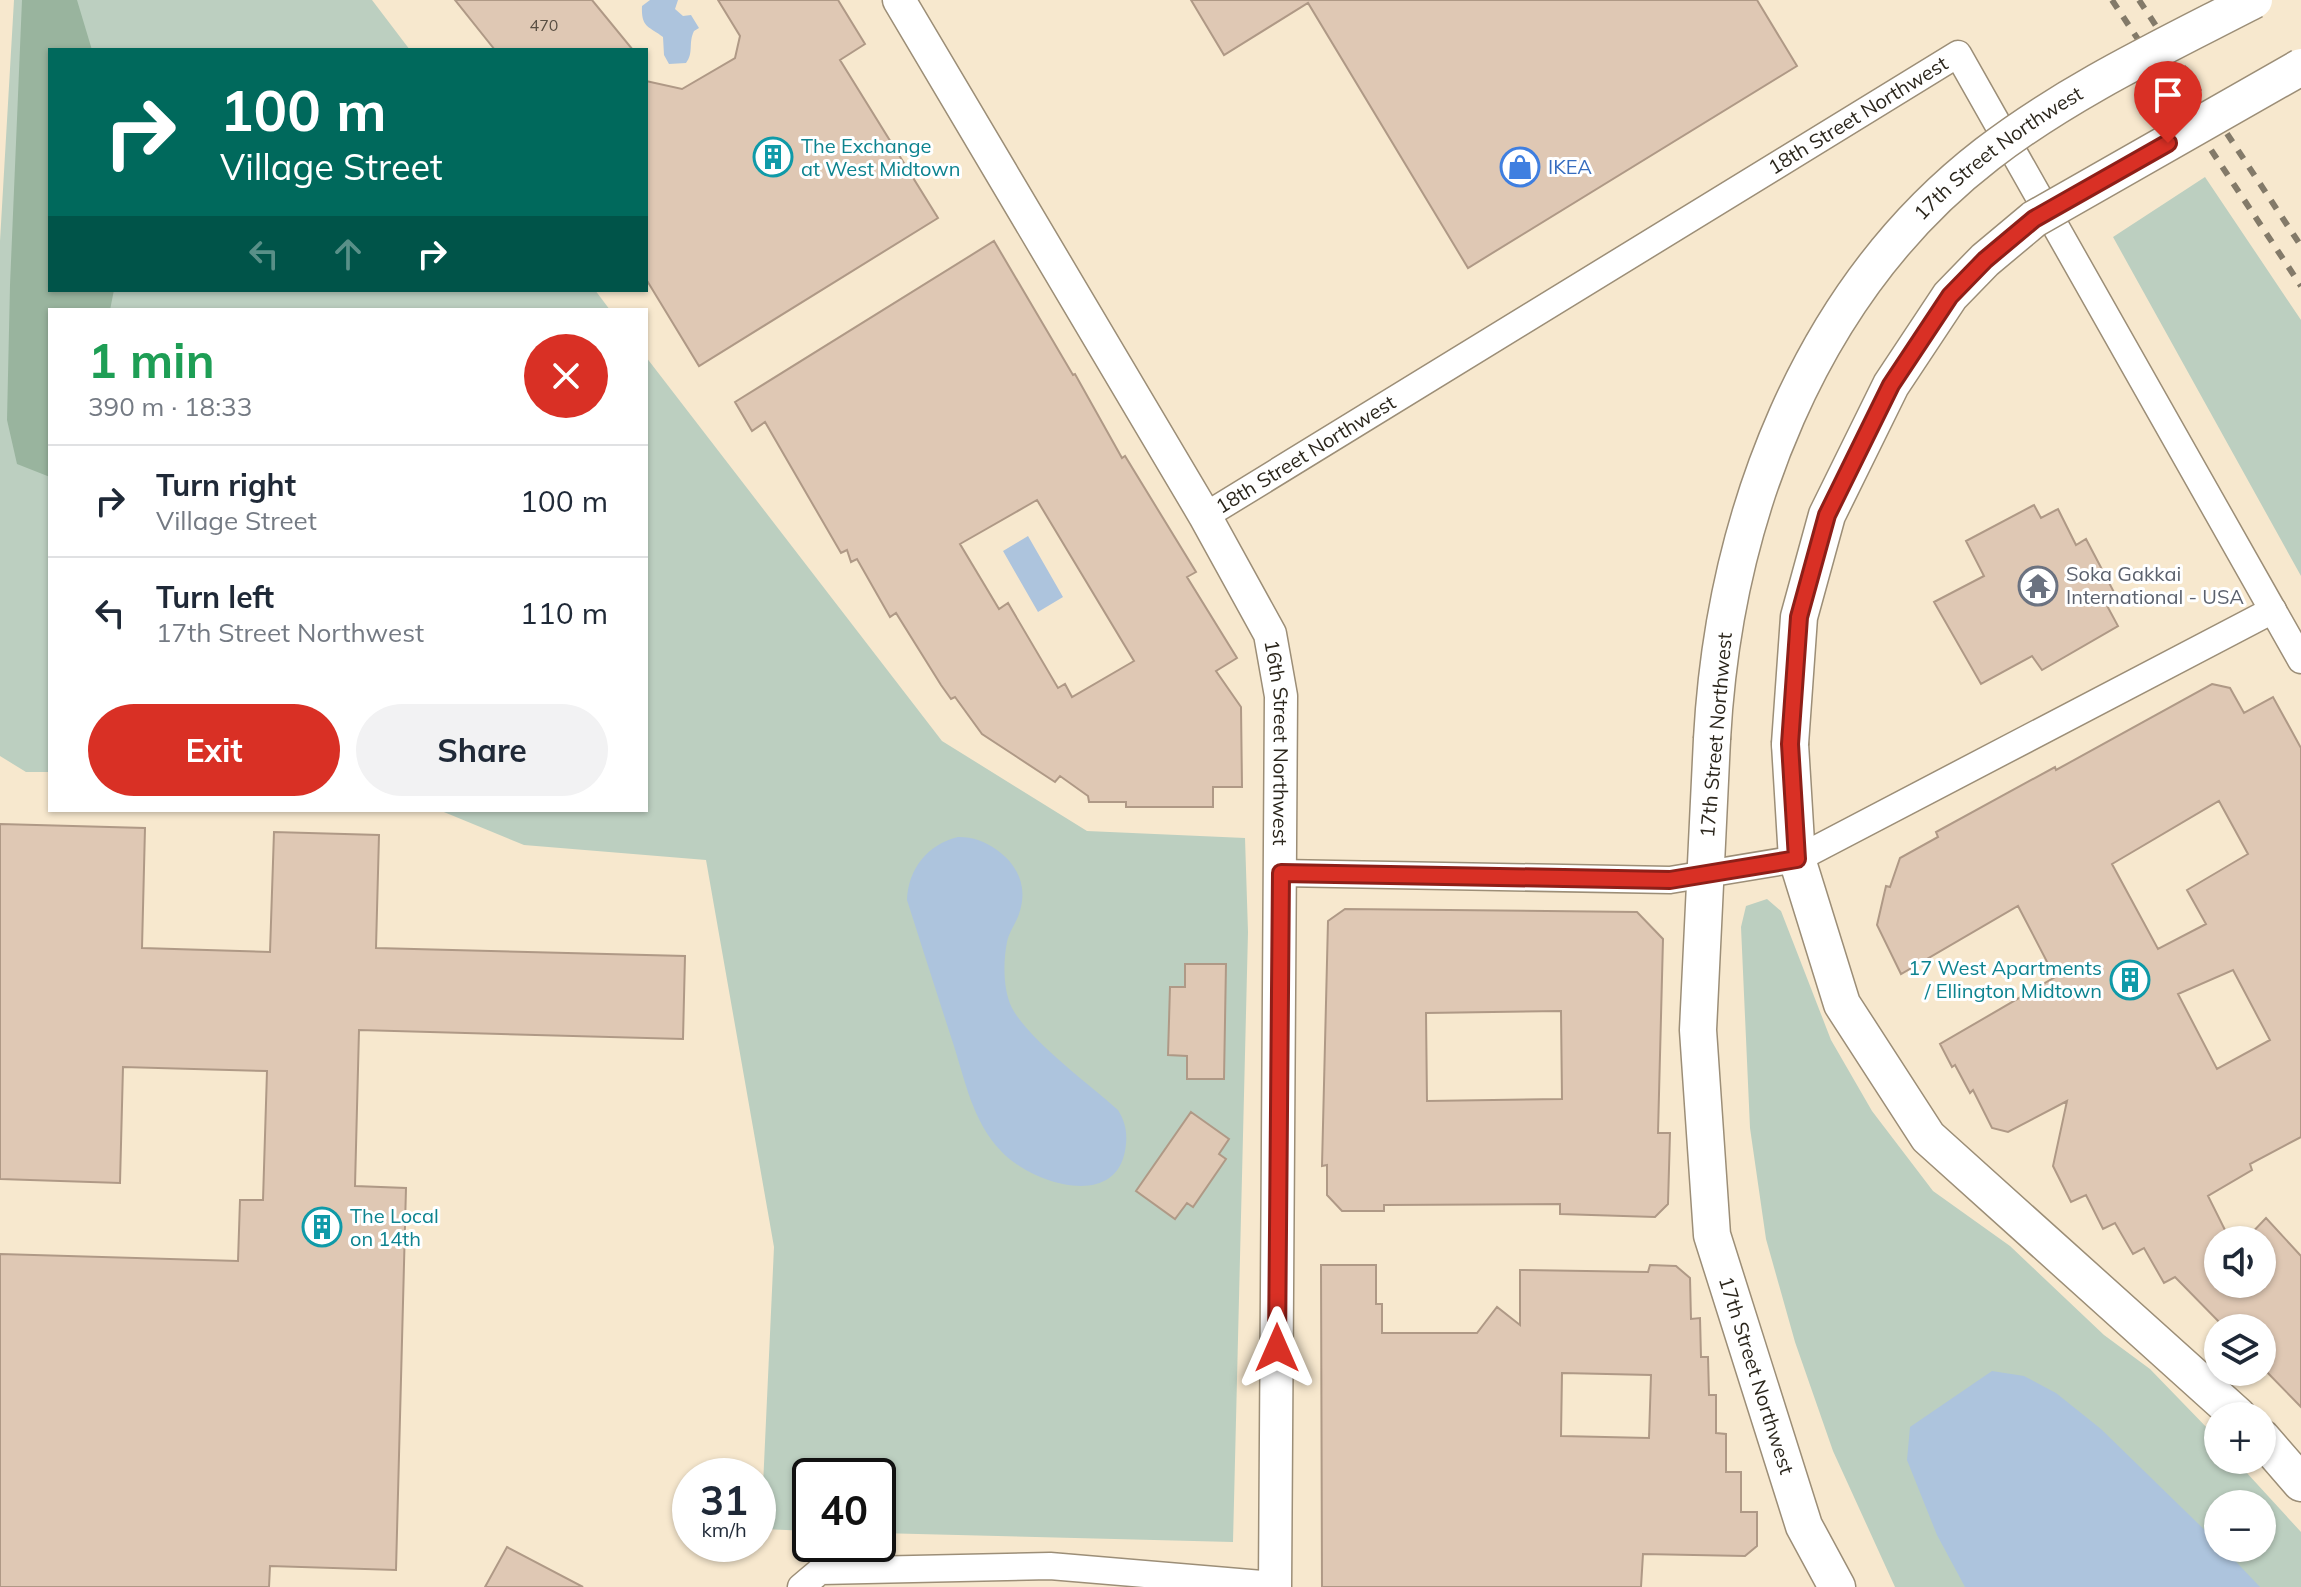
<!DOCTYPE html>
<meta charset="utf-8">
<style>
:root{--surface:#fff;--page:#f2f2f3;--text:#1f2937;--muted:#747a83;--line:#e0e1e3;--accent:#d93025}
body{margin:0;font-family:Mulish,sans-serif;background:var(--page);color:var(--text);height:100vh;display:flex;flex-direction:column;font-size:30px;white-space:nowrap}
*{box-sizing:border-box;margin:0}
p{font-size:26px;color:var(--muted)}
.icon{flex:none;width:44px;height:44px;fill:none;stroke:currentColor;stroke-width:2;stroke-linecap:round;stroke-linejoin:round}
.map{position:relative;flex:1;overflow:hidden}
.side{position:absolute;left:48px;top:308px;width:600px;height:504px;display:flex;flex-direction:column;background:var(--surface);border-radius:0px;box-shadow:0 2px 6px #0004}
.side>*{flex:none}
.hud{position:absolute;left:48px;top:48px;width:600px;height:244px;border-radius:0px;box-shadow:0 2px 6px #0004;background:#00695c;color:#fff;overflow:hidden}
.controls{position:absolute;left:2204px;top:1226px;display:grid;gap:16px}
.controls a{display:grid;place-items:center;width:72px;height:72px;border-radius:50%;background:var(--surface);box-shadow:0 2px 6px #0004;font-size:40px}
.speed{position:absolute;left:672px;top:1458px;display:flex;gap:16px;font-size:40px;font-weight:700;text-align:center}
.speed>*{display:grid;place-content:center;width:104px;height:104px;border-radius:50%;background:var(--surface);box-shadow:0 2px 6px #0004;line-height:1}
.speed small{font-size:20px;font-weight:400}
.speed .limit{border:4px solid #111;border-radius:12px;background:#fff;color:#111}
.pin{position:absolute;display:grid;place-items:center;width:68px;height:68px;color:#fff;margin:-82px -34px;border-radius:50% 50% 50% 0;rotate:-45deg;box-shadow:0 0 8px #0007}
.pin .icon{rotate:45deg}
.me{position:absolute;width:88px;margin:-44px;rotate:0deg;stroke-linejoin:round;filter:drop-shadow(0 0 6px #0008)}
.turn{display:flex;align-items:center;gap:28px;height:168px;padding:0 40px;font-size:36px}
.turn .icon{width:104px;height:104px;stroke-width:2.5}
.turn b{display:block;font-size:56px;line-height:68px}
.lanes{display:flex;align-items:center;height:76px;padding:0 40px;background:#0003;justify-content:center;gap:40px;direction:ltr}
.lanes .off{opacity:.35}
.round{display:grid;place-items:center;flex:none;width:84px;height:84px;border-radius:42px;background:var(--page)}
.headline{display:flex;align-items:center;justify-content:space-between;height:136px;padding:0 40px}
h1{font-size:48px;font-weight:700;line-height:60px;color:#1e9e55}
.action{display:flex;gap:16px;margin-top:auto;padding:16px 40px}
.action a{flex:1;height:92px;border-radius:48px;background:var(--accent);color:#fff;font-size:32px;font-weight:700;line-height:92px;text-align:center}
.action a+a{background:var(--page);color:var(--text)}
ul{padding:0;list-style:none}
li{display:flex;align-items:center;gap:24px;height:112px;padding:0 40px;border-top:2px solid var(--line)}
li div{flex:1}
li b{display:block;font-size:30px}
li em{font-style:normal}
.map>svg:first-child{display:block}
.green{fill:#bccfc0;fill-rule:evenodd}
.forest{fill:#99b49e}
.water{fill:#adc4dd}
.building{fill:#dfc8b4;stroke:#af9986;stroke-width:2;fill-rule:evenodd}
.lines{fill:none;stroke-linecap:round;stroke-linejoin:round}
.minor-casing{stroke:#9c8e77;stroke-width:29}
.tertiary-casing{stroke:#9c8e77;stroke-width:35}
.secondary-casing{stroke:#9c8e77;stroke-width:39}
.minor{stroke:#fff;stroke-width:26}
.tertiary{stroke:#fff;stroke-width:32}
.secondary{stroke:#fff;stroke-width:36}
.rail{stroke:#837a69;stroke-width:6;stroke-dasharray:10 10;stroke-linecap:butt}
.secondary-bridge-casing{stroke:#9c8e77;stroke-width:39;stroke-linecap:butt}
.secondary-bridge{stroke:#fff;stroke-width:36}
.route-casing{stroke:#8d1f18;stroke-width:20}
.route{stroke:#d93025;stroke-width:14}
.labels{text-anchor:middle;stroke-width:6;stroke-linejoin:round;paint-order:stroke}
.number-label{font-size:16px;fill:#584e42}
.street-label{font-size:20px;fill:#2b261c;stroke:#fff}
.culture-label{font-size:20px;fill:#0d838f;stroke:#fff;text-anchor:start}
.shop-label{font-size:20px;fill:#366cbe;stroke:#fff;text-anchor:start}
.worship-label{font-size:20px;fill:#5b616d;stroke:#fff;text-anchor:start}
</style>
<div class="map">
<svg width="2301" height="1587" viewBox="0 0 2301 1587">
<rect width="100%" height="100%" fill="#f7e8ce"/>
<!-- green -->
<path class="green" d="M14 0H372L410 50H50V290H595L610 310H50V772H26L0 756V241Z
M2205 177 2301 320V576L2113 237Z
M646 357 942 741 1087 831 1245 838 1248 932 1233 1542 878 1533V1476H810V1531L761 1529 774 1247 706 860 524 845 439 810H646Z
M1767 899 1781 911 1831 1040 1872 1111 1933 1191 2010 1246 2104 1335 2150 1369 2211 1432 2218 1440V1460H2235L2301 1532V1587H1895L1833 1451 1795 1342 1766 1239 1750 1128 1741 927 1746 906ZM2218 1504H2262V1548H2218Z"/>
<!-- forest -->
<path class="forest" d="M22 0H77L92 50H50V290H114L110 310H50V477L17 464 7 420 10 285Z"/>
<!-- water -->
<path class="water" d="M650 0H678L675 9 683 16 691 15 699 28 694 31C688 43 694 53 686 63L669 64 664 55 663 37C649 26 641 28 642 6Z
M1028 536 1063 597 1038 612 1003 551Z
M958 837C974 837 984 841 997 850 1019 866 1028 888 1019 914 1016 923 1009 932 1007 942 1003 962 1003 990 1012 1008 1030 1041 1088 1083 1118 1110 1126 1123 1128 1135 1125 1151 1114 1211 1029 1182 1001 1151 972 1121 965 1079 952 1040 937 994 922 947 907 900 908 869 928 844 958 837Z
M1992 1371 2024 1376 2056 1393 2101 1429 2218 1543V1548H2223L2260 1587H1965L1937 1535 1907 1460 1910 1427Z"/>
<!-- building -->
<path class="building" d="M455 0H592L633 50H495Z
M718 0H838L865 44 840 60 938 218 699 366 646 279V81L682 89 735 58 740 36Z
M1191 0H1757L1797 66 1468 268 1308 3 1224 55Z
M994 241 1073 375 1075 374 1122 458 1125 456 1196 572 1187 577 1237 658 1216 671 1241 707 1242 787H1213V807H1126V802H1089L1088 796 1060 776 1055 782 982 734 955 697 951 699 941 685 896 613 890 617 857 559 851 562 847 550 841 553 765 422 752 431 735 402ZM1037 500 1134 661 1072 697 1065 684 1058 688 1008 603 999 609 960 544Z
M2034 505 2041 518 2058 509 2076 545 2086 539 2116 596 2105 602 2118 626 2042 670 2032 656 1981 684 1934 602 1984 576 1966 541Z
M2212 684 2230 688 2244 713 2273 697 2301 748V1137L2250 1164 2252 1170 2208 1196 2230 1240H2218V1284H2262V1240H2245L2266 1218 2301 1256V1407L2262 1367V1328H2225L2175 1277 2164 1283 2144 1248 2133 1254 2115 1223 2103 1229 2086 1195 2071 1202 2053 1166 2067 1101 2008 1132 1992 1128 1973 1090 1970 1093 1955 1065 1952 1067 1940 1044 2055 977 2018 906 1901 974 1877 925 1886 886 1890 887 1900 858 1938 837 1936 832 2055 767 2056 770ZM2219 801 2248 854 2187 890 2206 924 2158 949 2112 864ZM2233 970 2270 1040 2217 1069 2178 994Z
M0 824 145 828 142 948 270 952 274 832 379 835 376 948 685 956 683 1039 359 1030 355 1186 406 1188 396 1570 270 1566 269 1587H0V1254L238 1261 240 1200H263L267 1071 123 1067 120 1183 0 1179Z
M1345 909 1637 912 1663 939 1658 1133H1670L1668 1204 1655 1217 1560 1214V1204L1384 1205V1211H1342L1327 1195V1165L1322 1166 1328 921ZM1561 1011 1562 1099 1427 1101 1426 1013Z
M1185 964H1226L1224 1079H1187V1056L1168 1055 1170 987H1185Z
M1191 1112 1229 1139 1219 1154 1226 1159 1193 1207 1187 1203 1175 1219 1136 1191Z
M1321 1265H1376V1304H1382V1333H1477L1497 1307 1520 1325V1270L1648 1272 1650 1265 1676 1266 1690 1278 1691 1319 1700 1318 1701 1357H1708L1709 1395H1716V1433L1726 1434V1472H1741V1512H1757V1546L1745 1556 1643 1554 1641 1587H1322ZM1562 1373 1651 1375 1649 1438 1561 1436Z
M507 1547 583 1587H485Z"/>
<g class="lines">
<defs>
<g id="minor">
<path id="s1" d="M1205 516 1958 54 2301 660"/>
<path d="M1281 873 1670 880 1797 859 2273 610"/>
<path d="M801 1587 820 1571 1050 1566 1275 1585"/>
</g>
<g id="tertiary">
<path id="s2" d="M899 0 1205 516 1270 634 1281 696 1275 1587"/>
</g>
<g id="secondary">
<path id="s3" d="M1712 739 1698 1030 1712 1235 1804 1526 1837 1587"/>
<path d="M1790 744 1797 859 1842 1004 1928 1137 2238 1416"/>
<path d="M2262 1438 2301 1483"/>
</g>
</defs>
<!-- minor casing -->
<use href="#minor" class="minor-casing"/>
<!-- tertiary casing -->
<use href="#tertiary" class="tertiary-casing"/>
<!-- secondary casing -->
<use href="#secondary" class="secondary-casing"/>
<!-- minor -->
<use href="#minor" class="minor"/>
<!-- tertiary -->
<use href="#tertiary" class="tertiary"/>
<!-- secondary -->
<use href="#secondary" class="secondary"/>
<!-- rail -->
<path class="rail" d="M2112 0 2301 286
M2139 0 2301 246"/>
<defs>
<g id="secondary-bridge">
<path id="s4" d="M1712 739C1724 519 1808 292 1987 154 2069 91 2163 47 2254 0"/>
<path d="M1790 744 1799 617 1827 515 1891 385 1950 296 1985 260 2034 219 2301 67"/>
</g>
</defs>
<!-- secondary-bridge casing -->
<use href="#secondary-bridge" class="secondary-bridge-casing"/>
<!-- secondary-bridge -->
<use href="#secondary-bridge" class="secondary-bridge"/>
</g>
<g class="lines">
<defs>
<path id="route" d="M1277 1348 1281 873 1670 880 1797 859 1790 744 1799 617 1827 515 1891 385 1950 296 1985 260 2034 219 2168 143"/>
</defs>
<!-- route casing -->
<use href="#route" class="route-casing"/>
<!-- route -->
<use href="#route" class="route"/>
</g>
<!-- icons -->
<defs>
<symbol id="building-ring" viewBox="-11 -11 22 22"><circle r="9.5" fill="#fff" stroke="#0f9aa8" stroke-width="1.5"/><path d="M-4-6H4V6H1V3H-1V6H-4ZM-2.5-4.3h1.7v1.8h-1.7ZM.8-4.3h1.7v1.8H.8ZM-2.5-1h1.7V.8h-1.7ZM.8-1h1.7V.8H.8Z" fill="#0f9aa8"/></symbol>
<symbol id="shop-ring" viewBox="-11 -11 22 22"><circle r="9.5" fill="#fff" stroke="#3f7fe0" stroke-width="1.5"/><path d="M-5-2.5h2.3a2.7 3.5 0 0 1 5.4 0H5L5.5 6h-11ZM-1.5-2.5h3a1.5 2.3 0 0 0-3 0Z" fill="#3f7fe0"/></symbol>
<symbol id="temple-ring" viewBox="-11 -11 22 22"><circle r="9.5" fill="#fff" stroke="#6b7280" stroke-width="1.5"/><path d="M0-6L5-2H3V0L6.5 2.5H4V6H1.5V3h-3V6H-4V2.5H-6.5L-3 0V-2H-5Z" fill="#6b7280"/></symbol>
</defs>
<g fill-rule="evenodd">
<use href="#building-ring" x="751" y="135" width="44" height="44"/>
<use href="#shop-ring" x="1498" y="145" width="44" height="44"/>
<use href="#temple-ring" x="2016" y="564" width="44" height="44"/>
<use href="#building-ring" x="2108" y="958" width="44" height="44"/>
<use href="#building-ring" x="300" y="1205" width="44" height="44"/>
</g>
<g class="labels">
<!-- number labels -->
<g class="number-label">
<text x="544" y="31">470</text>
</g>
<!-- street labels -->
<g class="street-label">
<text dy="7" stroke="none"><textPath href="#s1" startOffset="766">18th Street Northwest</textPath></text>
<text dy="7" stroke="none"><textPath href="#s4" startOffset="676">17th Street Northwest</textPath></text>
<text dy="7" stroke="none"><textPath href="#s1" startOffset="118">18th Street Northwest</textPath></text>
<text transform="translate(1716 735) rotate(-85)" y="7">17th Street Northwest</text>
<text dy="7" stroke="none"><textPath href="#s2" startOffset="844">16th Street Northwest</textPath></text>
<text dy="7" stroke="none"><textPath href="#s3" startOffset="644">17th Street Northwest</textPath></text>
</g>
<!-- culture labels -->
<g class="culture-label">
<text x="801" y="153">The Exchange<tspan x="801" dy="23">at West Midtown</tspan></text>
<text x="2102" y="975" text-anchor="end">17 West Apartments<tspan x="2102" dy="23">/ Ellington Midtown</tspan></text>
<text x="350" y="1223">The Local<tspan x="350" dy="23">on 14th</tspan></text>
</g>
<!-- shop labels -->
<g class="shop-label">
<text x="1548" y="174">IKEA</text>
</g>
<!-- worship labels -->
<g class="worship-label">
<text x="2066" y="581">Soka Gakkai<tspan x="2066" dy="23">International - USA</tspan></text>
</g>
</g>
</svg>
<div class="controls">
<a><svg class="icon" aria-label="sound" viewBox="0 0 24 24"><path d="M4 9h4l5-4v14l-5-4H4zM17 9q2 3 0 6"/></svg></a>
<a><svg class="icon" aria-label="layers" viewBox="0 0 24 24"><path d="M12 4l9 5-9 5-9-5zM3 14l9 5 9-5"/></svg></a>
<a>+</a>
<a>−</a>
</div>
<div class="speed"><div>31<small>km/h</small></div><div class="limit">40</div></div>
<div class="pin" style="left:2168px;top:143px;background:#d93025"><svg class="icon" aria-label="arrive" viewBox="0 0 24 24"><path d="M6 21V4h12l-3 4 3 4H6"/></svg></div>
<svg class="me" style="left:1277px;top:1348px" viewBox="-20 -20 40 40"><path d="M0-17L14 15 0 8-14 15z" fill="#d93025" stroke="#fff" stroke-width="4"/></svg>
<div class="hud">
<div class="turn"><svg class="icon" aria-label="right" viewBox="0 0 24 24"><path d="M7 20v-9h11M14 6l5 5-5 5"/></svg><div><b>100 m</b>Village Street</div></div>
<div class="lanes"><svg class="icon off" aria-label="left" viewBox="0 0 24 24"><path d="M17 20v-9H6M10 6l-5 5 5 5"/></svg><svg class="icon off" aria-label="ahead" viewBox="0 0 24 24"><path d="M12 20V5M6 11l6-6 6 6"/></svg><svg class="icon" aria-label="right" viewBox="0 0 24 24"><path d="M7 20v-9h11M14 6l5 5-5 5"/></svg></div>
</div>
<section class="side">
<div class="headline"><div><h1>1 min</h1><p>390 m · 18:33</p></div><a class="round" style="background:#d93025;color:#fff"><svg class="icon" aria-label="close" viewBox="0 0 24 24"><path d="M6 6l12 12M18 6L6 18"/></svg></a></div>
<ul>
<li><svg class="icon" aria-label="right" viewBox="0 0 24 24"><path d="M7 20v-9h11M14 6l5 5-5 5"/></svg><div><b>Turn right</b><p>Village Street</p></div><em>100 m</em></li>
<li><svg class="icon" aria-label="left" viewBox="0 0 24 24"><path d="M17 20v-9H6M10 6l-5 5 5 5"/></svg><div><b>Turn left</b><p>17th Street Northwest</p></div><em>110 m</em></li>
</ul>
<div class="action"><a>Exit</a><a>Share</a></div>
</section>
</div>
